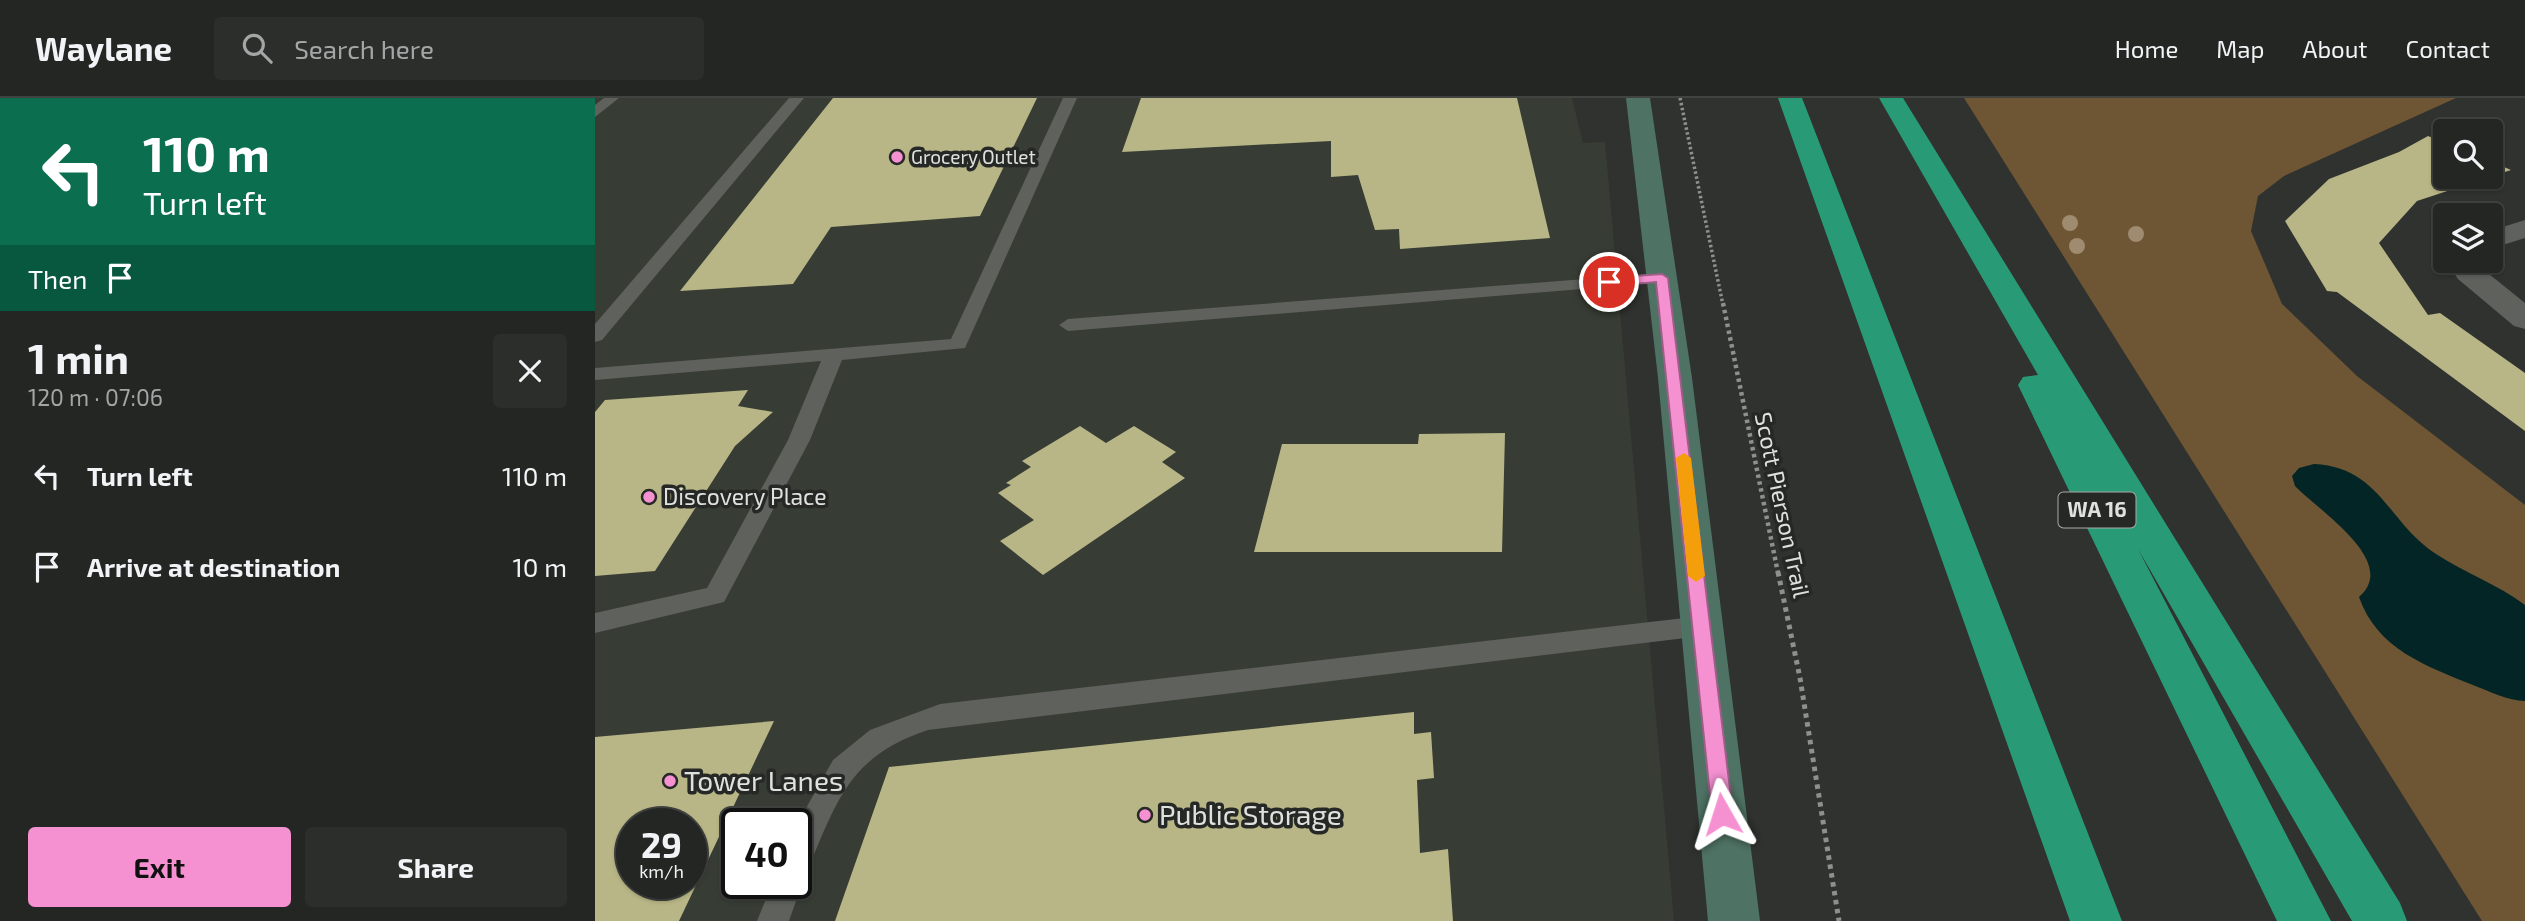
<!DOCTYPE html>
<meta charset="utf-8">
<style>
:root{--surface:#242623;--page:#2c2e2b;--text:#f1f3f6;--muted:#a3a5a6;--line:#414341;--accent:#f591d1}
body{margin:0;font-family:"Exo 2",sans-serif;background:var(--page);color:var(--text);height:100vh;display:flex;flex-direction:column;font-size:26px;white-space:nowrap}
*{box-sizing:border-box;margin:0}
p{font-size:23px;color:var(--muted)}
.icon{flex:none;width:38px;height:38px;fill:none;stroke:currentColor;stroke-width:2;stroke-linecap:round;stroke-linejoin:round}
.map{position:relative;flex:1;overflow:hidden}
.details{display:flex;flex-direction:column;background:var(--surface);width:595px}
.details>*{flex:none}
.guide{background:#0b6e4f;color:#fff;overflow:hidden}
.buttons{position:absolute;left:1838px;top:21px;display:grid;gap:14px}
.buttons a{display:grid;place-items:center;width:70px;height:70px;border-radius:7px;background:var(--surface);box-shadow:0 2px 5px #0004,0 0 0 2px var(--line);font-size:35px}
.speed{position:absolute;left:21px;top:710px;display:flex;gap:14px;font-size:35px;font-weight:700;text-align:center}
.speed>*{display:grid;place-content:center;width:91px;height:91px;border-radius:50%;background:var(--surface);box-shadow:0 2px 5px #0004,0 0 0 2px var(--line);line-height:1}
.speed small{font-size:18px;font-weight:400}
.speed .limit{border:4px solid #111;border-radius:10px;background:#fff;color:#111}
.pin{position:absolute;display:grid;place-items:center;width:60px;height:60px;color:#fff;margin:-30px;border:4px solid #fff;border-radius:50%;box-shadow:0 2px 7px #0007}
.me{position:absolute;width:77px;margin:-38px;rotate:354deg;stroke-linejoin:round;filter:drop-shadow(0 0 5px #0008)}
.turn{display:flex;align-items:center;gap:24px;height:147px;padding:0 28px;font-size:32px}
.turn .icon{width:91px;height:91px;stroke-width:2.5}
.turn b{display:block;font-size:49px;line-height:60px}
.then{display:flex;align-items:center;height:66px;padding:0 28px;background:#0003;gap:14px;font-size:26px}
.round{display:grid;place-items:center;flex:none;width:74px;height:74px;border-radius:7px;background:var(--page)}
.headline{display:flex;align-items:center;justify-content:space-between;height:119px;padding:0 28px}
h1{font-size:42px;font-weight:700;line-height:52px}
.button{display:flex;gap:14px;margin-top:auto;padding:14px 28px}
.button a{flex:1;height:80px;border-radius:7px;background:var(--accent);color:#111;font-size:28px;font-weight:700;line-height:80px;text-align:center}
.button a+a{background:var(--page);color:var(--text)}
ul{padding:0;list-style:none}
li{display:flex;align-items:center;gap:21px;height:91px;padding:0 28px}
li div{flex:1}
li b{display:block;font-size:26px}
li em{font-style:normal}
header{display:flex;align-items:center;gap:42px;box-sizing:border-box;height:98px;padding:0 35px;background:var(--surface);border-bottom:2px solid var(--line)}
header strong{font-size:33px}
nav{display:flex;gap:38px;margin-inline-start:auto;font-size:24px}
.search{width:490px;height:63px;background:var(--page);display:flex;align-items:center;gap:18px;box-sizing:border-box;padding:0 24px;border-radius:7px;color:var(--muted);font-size:26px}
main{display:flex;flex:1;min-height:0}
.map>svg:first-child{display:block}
.built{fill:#373d34;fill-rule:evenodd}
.green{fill:#6e5534}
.water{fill:#032526}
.building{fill:#b8b686;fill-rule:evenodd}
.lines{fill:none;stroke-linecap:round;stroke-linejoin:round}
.path-far2{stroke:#8e908d;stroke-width:3.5;stroke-dasharray:2.5 2.5;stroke-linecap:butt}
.path-far1{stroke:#8e908d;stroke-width:4.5;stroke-dasharray:3.5 3.5;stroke-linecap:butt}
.path{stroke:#8e908d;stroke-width:5;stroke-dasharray:4.5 4.5;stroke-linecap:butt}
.lane{fill:#5e615c;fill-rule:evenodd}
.street{fill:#5e615c;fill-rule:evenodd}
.secondary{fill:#4e7264;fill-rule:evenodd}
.highway{fill:#289b76;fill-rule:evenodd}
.tree{fill:#9f8b6f}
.route{fill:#f591d1;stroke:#9f5e88;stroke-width:2}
.slow{fill:#f59e0b}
.poi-dot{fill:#f591d1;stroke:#262825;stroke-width:2.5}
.labels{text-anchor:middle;stroke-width:7;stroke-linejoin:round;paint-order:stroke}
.far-poi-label{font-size:19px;fill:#dfe1de;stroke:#262825;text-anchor:start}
.shield{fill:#262825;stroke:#a8aaa6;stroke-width:2}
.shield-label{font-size:21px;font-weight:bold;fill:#dfe1de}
.poi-label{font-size:23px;fill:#dfe1de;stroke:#262825;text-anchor:start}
.street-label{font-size:23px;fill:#dfe1de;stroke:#262825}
.near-poi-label{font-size:28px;fill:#dfe1de;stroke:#262825;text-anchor:start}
</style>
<header>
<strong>Waylane</strong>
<div class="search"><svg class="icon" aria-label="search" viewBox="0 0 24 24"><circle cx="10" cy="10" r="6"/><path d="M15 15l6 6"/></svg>Search here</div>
<nav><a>Home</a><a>Map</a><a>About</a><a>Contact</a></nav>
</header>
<main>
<section class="details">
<div class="guide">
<div class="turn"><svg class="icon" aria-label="left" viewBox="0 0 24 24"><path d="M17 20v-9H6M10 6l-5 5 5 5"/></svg><div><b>110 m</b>Turn left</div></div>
<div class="then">Then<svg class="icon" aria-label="arrive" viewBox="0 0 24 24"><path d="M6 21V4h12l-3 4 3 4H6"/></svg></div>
</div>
<div class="headline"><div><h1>1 min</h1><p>120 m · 07:06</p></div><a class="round"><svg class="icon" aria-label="close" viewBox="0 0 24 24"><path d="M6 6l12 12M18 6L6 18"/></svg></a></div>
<ul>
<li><svg class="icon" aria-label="left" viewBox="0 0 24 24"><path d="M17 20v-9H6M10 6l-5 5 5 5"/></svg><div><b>Turn left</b></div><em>110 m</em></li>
<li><svg class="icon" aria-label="arrive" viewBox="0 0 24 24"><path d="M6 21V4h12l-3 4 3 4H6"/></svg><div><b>Arrive at destination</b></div><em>10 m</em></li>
</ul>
<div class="button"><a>Exit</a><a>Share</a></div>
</section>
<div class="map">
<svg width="1930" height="823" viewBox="0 0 1930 823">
<rect width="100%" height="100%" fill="#30322f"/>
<!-- built -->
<path class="built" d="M0 0H977L988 45 1010 44 1079 823H0ZM37 726H96V786H37ZM142 726H201V786H142Z"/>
<!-- green -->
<path class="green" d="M1369 0H1861L1689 78 1663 98 1656 133 1687 206 1762 278 1930 407V823H1887Z"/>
<!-- water -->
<path class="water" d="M1719 366C1785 369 1793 425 1841 456 1870 475 1902 486 1930 507V603C1913 603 1894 593 1878 587 1831 568 1782 551 1764 499 1805 464 1724 413 1700 388L1697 378 1704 370Z"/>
<!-- building -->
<path class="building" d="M238 0H442L385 118 236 129 198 186 85 193Z
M546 0H922L955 140 805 151 804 131 780 132 763 77 736 79V43L527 54Z
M1833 38 1850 45V79H1895V63L1916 72 1822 103 1784 145 1833 217 1845 215 1930 275V333L1742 194 1732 193 1690 123 1734 81 1804 54Z
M153 292 143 308 178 314 140 348 60 473 0 478V314L10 302Z
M485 328 511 345 539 328 581 354 567 364 590 380 448 477 405 443 439 422 403 395 416 387 411 385 436 369 427 363Z
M910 335 907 454H659L687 346H823L824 336Z
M819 614V636L836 634 839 680 822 682 825 755 853 751 858 823H240L294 669Z
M179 623 84 823H0V639ZM37 726H96V786H37Z"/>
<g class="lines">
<!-- path-far2 -->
<path class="path-far2" d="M1085 0 1128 207"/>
<!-- path-far1 -->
<path class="path-far1" d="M1128 205 1183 475"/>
<!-- path -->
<path class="path" d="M1183 474 1205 580 1244 823"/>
<!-- lane -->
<path class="lane" d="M9 0H24L0 19V7Z
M194 0H209L7 242 0 244V226Z
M468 0H482L370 250 247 262 215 342 129 504 0 535V515L112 490 193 342 226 263 0 282V270L356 241Z
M1067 175 1073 176 1076 180 1073 184 473 233 464 227 473 221Z
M1107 518 1116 521 1120 528 1116 535 1107 538 333 632C254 658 242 703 212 773L203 776 207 786 194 823H162L177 786H201V728L238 662 275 632 345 606Z"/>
<!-- street -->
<path class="street" d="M1930 122V140L1895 151V133Z
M1859 163H1889V172L1930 205V231L1919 228 1863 181 1859 175Z"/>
<!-- secondary -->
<path class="secondary" d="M1031 0H1055L1097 280 1165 823H1113L1063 280Z"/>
<!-- highway -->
<path class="highway" d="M1183 0H1207L1527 823H1475Z
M1284 0H1308L1805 805 1812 823H1757L1543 451 1736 823H1682L1423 287 1428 279 1443 277Z"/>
</g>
<!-- trees -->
<g class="tree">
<circle cx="1475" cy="125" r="8"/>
<circle cx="1541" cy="136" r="8"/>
<circle cx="1482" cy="148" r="8"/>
</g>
<!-- route -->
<path class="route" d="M1067 176 1073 180 1138 716 1135 722 1127 725 1120 722 1117 716 1061 184 1014 188 1008 184 1014 180Z"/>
<!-- slow -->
<path class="slow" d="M1089 355 1096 360 1110 478 1101 484 1093 478 1081 360Z"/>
<!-- markers -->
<g class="poi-dot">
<circle cx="302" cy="59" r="7"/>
<circle cx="54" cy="399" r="7"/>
<circle cx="75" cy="683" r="7"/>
<circle cx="550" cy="717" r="7"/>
</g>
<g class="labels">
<!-- far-poi labels -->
<g class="far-poi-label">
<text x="316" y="66">Grocery Outlet</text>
</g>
<!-- shield labels -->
<rect class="shield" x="1463.5" y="394.5" width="77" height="35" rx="5"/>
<g class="shield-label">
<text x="1502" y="419">WA 16</text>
</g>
<!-- poi labels -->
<g class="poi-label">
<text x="68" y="407">Discovery Place</text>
</g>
<!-- street labels -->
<g class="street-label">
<text transform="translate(1187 407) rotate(78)" y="8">Scott Pierson Trail</text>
</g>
<!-- near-poi labels -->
<g class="near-poi-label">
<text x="89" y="693">Tower Lanes</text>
<text x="564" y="727">Public Storage</text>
</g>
</g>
</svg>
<div class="buttons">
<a><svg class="icon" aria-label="search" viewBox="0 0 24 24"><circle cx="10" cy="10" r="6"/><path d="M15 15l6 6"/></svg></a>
<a><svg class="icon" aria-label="layers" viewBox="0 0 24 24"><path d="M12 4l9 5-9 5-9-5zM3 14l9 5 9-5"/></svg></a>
</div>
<div class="speed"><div>29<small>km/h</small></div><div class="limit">40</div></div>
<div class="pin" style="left:1014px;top:184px;background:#d93025"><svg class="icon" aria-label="arrive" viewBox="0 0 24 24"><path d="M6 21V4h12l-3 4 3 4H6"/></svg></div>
<svg class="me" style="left:1127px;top:716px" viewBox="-20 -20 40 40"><path d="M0-17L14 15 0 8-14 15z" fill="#f591d1" stroke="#fff" stroke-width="4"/></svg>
</div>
</main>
